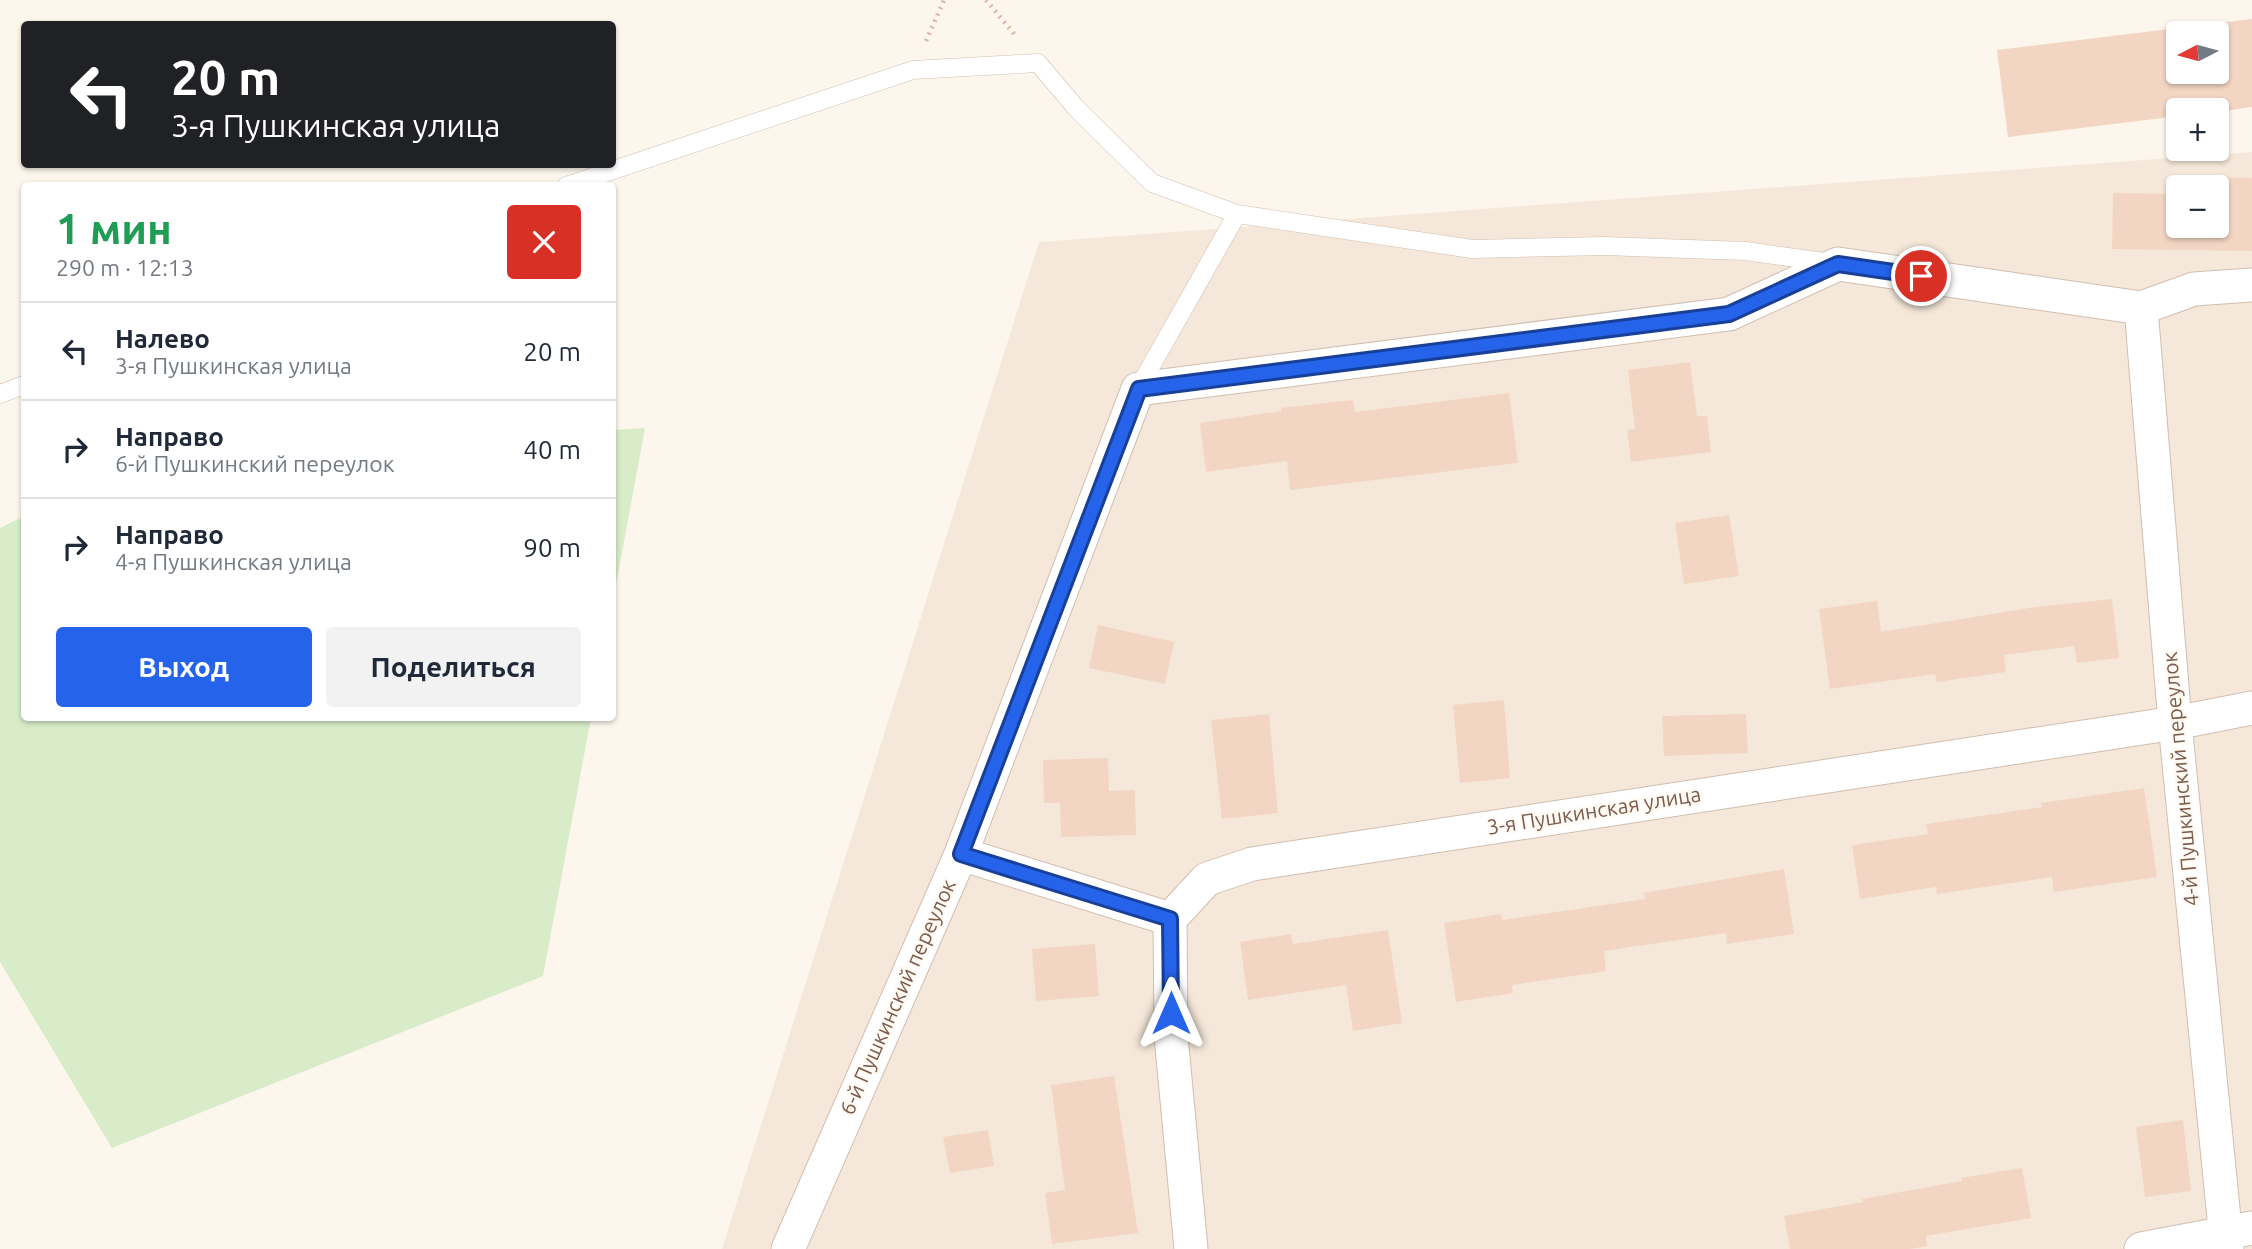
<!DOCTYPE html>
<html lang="ru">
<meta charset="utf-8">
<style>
:root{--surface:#fff;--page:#f2f2f3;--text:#1f2937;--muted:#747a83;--line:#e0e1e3;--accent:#2563eb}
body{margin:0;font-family:Ubuntu,sans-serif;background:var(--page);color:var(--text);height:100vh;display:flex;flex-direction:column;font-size:26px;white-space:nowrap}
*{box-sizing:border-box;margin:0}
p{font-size:23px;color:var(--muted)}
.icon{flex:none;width:38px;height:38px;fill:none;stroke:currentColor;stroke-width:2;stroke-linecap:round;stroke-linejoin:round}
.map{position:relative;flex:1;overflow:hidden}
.drawer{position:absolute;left:21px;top:182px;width:595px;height:539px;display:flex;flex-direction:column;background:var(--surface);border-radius:7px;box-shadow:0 2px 5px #0004}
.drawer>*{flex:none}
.top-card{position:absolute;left:21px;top:21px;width:595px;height:147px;border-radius:7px;box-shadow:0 2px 5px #0004;background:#202124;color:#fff;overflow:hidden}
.needle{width:46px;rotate:264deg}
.tools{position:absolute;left:2166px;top:21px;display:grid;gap:14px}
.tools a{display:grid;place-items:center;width:63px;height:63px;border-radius:7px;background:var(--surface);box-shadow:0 2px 5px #0004;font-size:35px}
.pin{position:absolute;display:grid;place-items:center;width:60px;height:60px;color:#fff;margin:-30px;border:4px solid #fff;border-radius:50%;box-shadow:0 2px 7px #0007}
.me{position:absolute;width:77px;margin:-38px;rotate:0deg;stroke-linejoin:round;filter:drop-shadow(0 0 5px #0008)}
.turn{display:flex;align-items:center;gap:24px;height:147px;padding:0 35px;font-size:32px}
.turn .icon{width:91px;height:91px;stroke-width:2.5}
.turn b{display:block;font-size:49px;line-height:60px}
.round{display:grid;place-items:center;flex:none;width:74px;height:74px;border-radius:7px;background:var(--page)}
.head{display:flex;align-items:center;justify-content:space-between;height:119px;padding:0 35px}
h1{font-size:42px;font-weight:700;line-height:52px;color:#1e9e55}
.primary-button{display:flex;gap:14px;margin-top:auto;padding:14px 35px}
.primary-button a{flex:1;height:80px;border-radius:7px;background:var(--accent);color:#fff;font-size:28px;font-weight:700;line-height:80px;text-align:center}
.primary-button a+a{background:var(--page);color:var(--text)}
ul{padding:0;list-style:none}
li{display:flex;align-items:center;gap:21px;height:98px;padding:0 35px;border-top:2px solid var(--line)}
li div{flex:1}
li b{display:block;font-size:26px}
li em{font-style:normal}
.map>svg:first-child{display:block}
.residential{fill:#f5e8da;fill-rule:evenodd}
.green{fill:#d8ecc9}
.building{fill:#f3d5c3;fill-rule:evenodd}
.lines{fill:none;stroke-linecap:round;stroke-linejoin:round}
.lane-casing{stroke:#d1beb0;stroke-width:19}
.street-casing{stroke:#d1beb0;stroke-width:35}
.path{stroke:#d9b8a5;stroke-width:4.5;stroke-dasharray:2 5;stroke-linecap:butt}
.lane{stroke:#fff;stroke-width:18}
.street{stroke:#fff;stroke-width:33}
.route-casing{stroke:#184099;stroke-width:18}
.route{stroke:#2563eb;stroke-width:12}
.labels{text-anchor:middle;stroke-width:5;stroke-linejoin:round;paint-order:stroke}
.street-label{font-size:21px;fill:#7a5c4d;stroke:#fffaf3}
</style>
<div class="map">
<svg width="2252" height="1249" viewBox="0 0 2252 1249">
<rect width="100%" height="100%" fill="#fdf6ec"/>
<!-- residential -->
<path class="residential" d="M2252 152V1249H722L1039 242ZM2179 187H2217V226H2179Z"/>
<!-- green -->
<path class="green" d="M645 428 613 601V430Z
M24 516V718H591L543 976 112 1148 0 962V528Z"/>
<!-- building -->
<path class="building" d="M2252 19V107L2217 112 2179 110V116L2008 137 1997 50ZM2179 33H2217V72H2179Z
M2204 177 2252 178V251L2112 249 2113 193 2179 194V226H2217V187H2204Z
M1690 362 1697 416H1707L1711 452 1631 462 1627 430 1635 429 1628 370Z
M1509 393 1518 463 1290 490 1287 461 1206 472 1200 423 1281 411V408L1353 400 1355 412Z
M1729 515 1739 576 1684 584 1675 523Z
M2112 599 2119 658 2077 663 2074 646 2004 655 2006 672 1937 682 1935 674 1830 689 1819 609 1877 601 1881 632 2036 607Z
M1098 625 1174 642 1165 684 1089 668Z
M1504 700 1510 778 1460 783 1453 705Z
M1269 714 1278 813 1222 819 1211 720Z
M1746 714 1748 753 1664 756 1662 716Z
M1108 758 1109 791 1135 790 1136 835 1061 837 1060 803H1044L1043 760Z
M2144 788 2157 877 2054 892 2052 877 1937 894 1936 887 1860 899 1852 845 1928 834 1926 824 2042 807 2041 803Z
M1784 869 1794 934 1727 944 1726 933 1604 951 1606 971 1512 985 1513 993 1456 1002 1444 923 1501 914 1502 920 1645 899 1644 893Z
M1388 930 1402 1023 1353 1031 1346 985 1248 1000 1240 942 1291 934 1293 944Z
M1095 944 1099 996 1036 1001 1032 949Z
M1114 1076 1138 1233 1052 1244 1045 1193 1065 1190 1051 1085Z
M2183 1120 2191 1191 2145 1197 2136 1127Z
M988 1130 994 1166 950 1173 943 1137Z
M2022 1168 2031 1218 1926 1236 1927 1246 1910 1249H1790L1784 1216 1863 1202 1862 1199 1962 1181 1961 1178Z"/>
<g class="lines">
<defs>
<path id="lane" d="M566 186 913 70 1038 63 1076 108 1152 183 1237 214
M1138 389 1237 214 1472 249 1604 246 1746 251 1831 263
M0 394 24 385"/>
<path id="street" d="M2141 308 2175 723 2227 1249
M961 854 1170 919 1207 879 1252 864 2175 723 2252 708
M1170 919 1171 1036 1191 1249
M788 1249 961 854 1138 389 1729 314 1838 264 2141 308 2194 289 2252 285
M2141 1249 2252 1228"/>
</defs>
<!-- lane casing -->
<use href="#lane" class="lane-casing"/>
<!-- street casing -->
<use href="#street" class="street-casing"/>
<!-- path -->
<path class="path" d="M986 0 1015 35
M926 41 944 0"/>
<!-- lane -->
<use href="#lane" class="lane"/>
<!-- street -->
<use href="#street" class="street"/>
</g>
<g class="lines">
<defs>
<path id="route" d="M1171 1013 1170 919 961 854 1139 389 1729 314 1838 264 1921 276"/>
</defs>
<!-- route casing -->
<use href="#route" class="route-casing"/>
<!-- route -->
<use href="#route" class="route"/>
</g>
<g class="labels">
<!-- street labels -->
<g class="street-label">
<text transform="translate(2181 779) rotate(-95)" y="7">4-й Пушкинский переулок</text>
<text transform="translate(1594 811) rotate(-9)" y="7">3-я Пушкинская улица</text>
<text transform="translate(898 997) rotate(-66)" y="7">6-й Пушкинский переулок</text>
</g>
</g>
</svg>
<div class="tools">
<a><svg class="needle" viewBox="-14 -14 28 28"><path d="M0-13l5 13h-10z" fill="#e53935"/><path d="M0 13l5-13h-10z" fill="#747a83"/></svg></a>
<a>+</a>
<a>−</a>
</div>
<div class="pin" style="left:1921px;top:276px;background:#d93025"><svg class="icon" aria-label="arrive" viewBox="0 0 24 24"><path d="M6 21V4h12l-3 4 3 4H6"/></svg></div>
<svg class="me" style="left:1171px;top:1013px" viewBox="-20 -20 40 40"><path d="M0-17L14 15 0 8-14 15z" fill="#2563eb" stroke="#fff" stroke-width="4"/></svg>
<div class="top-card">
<div class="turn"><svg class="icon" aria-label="left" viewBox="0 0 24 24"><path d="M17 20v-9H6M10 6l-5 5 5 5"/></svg><div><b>20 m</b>3-я Пушкинская улица</div></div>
</div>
<section class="drawer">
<div class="head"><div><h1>1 мин</h1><p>290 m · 12:13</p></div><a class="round" style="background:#d93025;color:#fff"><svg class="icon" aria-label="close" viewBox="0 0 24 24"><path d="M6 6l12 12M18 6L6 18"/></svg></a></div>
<ul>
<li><svg class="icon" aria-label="left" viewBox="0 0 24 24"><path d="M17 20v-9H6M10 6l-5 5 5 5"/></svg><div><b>Налево</b><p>3-я Пушкинская улица</p></div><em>20 m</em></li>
<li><svg class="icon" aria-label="right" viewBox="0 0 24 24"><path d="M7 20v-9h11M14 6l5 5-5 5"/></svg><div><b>Направо</b><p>6-й Пушкинский переулок</p></div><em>40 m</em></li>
<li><svg class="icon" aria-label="right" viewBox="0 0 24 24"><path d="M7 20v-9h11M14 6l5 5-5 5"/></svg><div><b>Направо</b><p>4-я Пушкинская улица</p></div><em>90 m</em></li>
</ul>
<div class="primary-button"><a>Выход</a><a>Поделиться</a></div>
</section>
</div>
